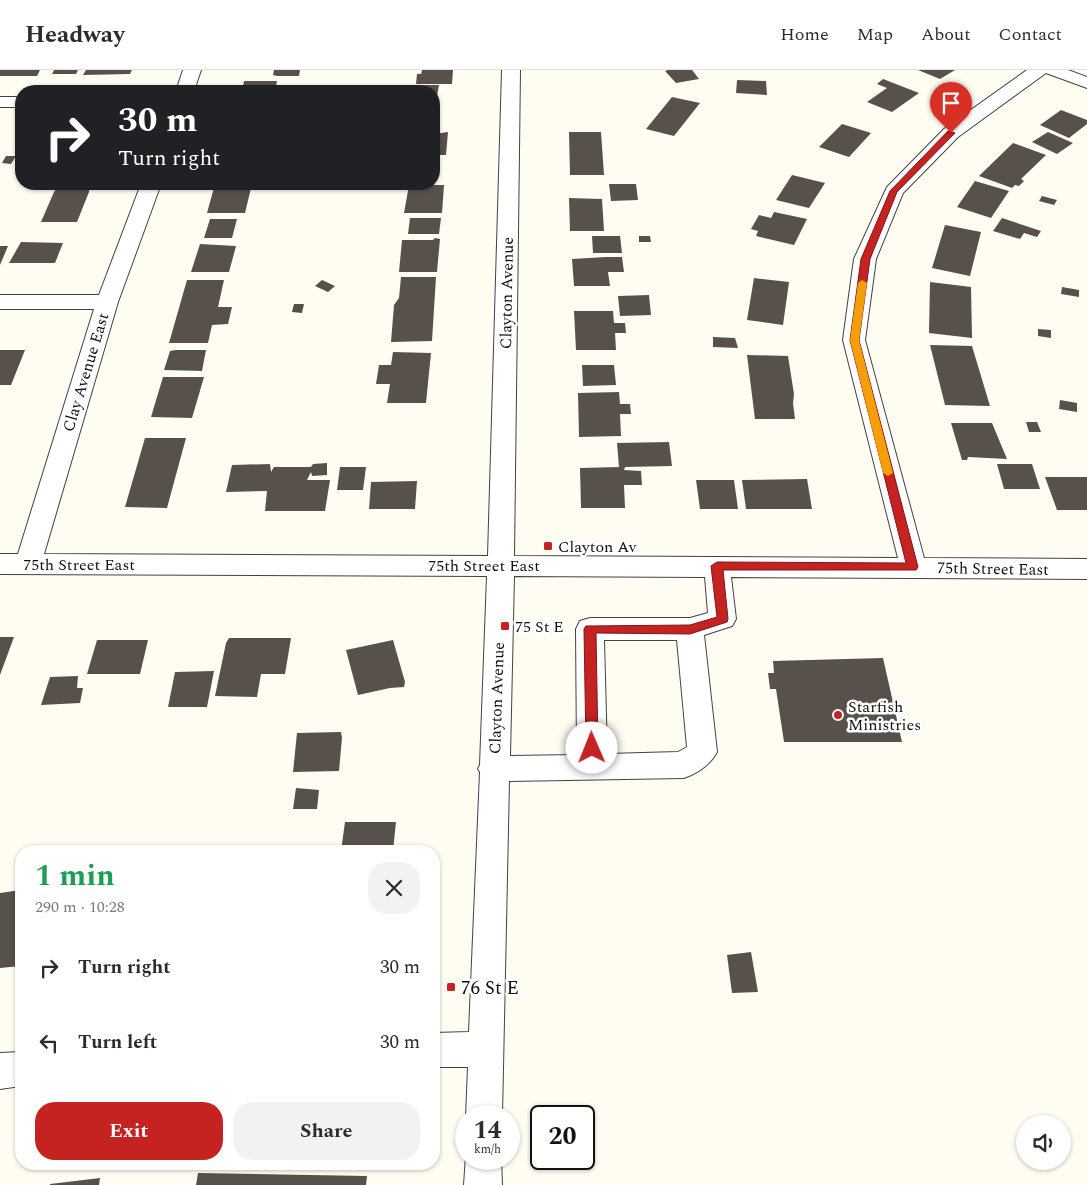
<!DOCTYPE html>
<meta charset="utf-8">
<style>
:root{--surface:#fff;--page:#f2f2f3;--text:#2b2b33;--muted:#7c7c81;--line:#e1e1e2;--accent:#c52222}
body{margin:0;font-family:Spectral,serif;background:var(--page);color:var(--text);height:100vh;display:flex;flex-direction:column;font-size:19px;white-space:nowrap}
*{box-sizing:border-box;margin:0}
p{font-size:16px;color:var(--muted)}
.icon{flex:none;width:28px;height:28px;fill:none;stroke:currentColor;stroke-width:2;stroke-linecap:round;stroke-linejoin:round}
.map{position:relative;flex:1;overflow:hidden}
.details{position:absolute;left:15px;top:775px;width:425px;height:325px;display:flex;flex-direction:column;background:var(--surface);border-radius:20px;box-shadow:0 1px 4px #0004}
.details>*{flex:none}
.banner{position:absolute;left:15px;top:15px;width:425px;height:105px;border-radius:20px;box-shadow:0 1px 4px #0004;background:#202124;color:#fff;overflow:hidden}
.buttons{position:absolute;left:1016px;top:1045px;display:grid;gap:10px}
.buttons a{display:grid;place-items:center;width:55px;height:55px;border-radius:50%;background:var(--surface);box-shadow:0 1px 4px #0004;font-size:25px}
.speed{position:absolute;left:455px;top:1035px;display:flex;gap:10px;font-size:25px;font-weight:700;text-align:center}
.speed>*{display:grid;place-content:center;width:65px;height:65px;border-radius:50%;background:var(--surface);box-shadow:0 1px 4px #0004;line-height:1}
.speed small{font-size:12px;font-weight:400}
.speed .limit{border:2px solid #111;border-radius:8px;background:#fff;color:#111}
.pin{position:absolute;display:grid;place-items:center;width:42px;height:42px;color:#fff;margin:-51px -21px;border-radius:50% 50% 50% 0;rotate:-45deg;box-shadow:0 0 5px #0007}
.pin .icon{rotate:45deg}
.me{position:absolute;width:55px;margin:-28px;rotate:359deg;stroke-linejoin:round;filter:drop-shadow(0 0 4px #0008)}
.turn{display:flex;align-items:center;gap:18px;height:105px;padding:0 20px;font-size:22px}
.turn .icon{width:65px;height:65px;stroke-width:2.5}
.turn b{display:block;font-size:35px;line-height:42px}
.round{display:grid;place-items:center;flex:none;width:52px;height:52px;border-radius:20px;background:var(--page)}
.headline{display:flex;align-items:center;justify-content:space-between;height:85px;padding:0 20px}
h1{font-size:30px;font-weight:700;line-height:38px;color:#1e9e55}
.action{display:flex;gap:10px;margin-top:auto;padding:10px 20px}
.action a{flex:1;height:58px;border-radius:20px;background:var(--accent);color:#fff;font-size:20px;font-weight:700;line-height:58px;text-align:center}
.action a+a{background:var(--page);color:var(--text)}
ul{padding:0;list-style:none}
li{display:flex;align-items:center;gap:15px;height:75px;padding:0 20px}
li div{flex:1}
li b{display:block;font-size:19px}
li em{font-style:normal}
header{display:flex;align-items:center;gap:30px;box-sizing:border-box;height:70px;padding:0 25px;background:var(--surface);border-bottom:1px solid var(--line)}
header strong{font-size:24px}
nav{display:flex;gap:28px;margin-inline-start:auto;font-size:18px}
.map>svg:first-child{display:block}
.building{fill:#58514b}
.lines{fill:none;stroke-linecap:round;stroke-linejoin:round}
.minor-casing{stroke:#424242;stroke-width:2}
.minor{fill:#fff;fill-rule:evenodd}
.route{fill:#c52222;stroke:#801616}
.slow{fill:#f59e0b}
.poi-dot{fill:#c52222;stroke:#fff;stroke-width:2}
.labels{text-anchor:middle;stroke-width:5;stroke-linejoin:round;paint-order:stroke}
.street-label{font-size:16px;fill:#0f0f0f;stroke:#fff}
.poi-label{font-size:16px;fill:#0f0f0f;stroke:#fff;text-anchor:start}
.near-poi-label{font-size:19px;fill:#0f0f0f;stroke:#fff;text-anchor:start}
</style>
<header>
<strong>Headway</strong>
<nav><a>Home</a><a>Map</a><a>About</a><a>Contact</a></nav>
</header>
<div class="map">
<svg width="1087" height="1115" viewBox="0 0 1087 1115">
<rect width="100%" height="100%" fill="#fffdf1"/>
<!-- building -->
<path class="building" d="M0 0H40L37 6H0Z
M54 0H78L76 4H52Z
M86 0H132L130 4 83 5Z
M274 0H300L299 6H277L273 5Z
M422 0H453L452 14H416L417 4H421Z
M668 0H692L699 9 676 13 665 1Z
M918 0H955L940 9Z
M883 9 919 23 892 42 867 32 887 18 877 14Z
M737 10 766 11 767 25 736 23Z
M244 11H277L275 21H242Z
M414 15H439L437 26 434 27V21H413Z
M672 27 700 33 674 66 646 59Z
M1061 40 1087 50V54L1069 68 1040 55Z
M842 54 871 63 849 87 819 77Z
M448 62 446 85H434V64Z
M569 62H601L604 105H570Z
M1048 62 1073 73 1057 84 1032 72Z
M1013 73 1046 85 1021 109 1024 111 1019 116 1015 115 1012 118 979 106Z
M6 86H16L11 94 2 93Z
M792 105 825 113 809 138 776 130Z
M975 111 1009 121 991 148 957 137Z
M60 114H89V122L77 152H41L54 122Z
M215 114H252L245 143H207Z
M609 114H636L638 130 611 131Z
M409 115H444L442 143H404Z
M1042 126 1057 130 1054 135 1039 131Z
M569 128 602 129 604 161H570Z
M774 142 807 149 794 175 756 166 758 161 751 159 759 145 771 148Z
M410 148H441L439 164H408Z
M1002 148 1041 161 1037 167 1024 163 1020 169 993 161Z
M210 149H237L232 168H204Z
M945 155 981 162 970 206 932 198Z
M592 166H620L622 183H593Z
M639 166H650L651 172H639Z
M435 168 440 169 437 202H399L402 170H433Z
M21 172 63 173 55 193H9Z
M200 174 236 176 229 202H191Z
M0 176H8L0 195Z
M606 187H622L624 202H608L610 216H574L572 189Z
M401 207H436L432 271 391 272 394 235 399 228Z
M754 208 789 212 783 255 747 250Z
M187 210H224L218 237H232L228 254 212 255 208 273H169Z
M322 210 335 216 328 222 315 216Z
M930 212 971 217 972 268 929 263Z
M1062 217 1079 220V227L1061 224Z
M649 225 651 245 620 246 618 226Z
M294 234H304L302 243 292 242Z
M574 241H613L614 253H625L626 263H615L616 280H576Z
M1038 259 1051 260V268L1038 266Z
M713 267 735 268 738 278 713 277Z
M930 275 972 276 990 336 945 335Z
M0 280H25L11 315H0Z
M176 280H206L202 301 164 300 170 281Z
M393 282 431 283 426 333H387L390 314H376L379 295H391Z
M747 285 788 286 794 324 793 333 795 349H755Z
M582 295H614L616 315 583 316Z
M163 307H204L192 348 151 347Z
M619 322 620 334H630L631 344H620L621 366 579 367 578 323Z
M1060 330 1077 333V342L1059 339Z
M1026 352H1037L1041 362H1029Z
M951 353H992L1007 389 968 387 967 390H962Z
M145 368H186L167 438 125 437Z
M669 372 672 396 625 397 624 400 641 401 642 415H624L625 438H581L580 398 619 397 617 373Z
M327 393V405L312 406 311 402 307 410H330L325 441H265L267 421 226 422 232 395 270 394 271 402 274 397H311L313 394Z
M997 394H1032L1040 419H1004Z
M340 397H366L363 420H337Z
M1045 407H1087V440H1057Z
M807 409 812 439H746L742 410Z
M696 410H734L738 439H700Z
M417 411 415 439H369L371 412Z
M0 567H14L0 605Z
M229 568H291L285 604H261L257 627 215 626 226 573Z
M97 570H148L140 604H87Z
M393 570 405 612 404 617 390 618 358 625 346 580Z
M883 588 902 672H784L776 619H770L768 603H774L773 591Z
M214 601 207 637H168L175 602Z
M78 606 77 618H83L80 633 41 635 50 607Z
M341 662 342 668 339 701 293 702 297 663Z
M296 718 319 720 317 739H293Z
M345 752H396L393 781H341Z
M21 820V896L0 898V823Z
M751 882 758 922 732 923 727 885Z
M198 1103 367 1106 366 1115H196Z
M100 1108 99 1115H50V1114Z"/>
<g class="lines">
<defs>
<path id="minor" d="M183 0H201L194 21H176Z
M502 0H520L514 486 898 488 843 270 854 189 887 117 944 59 1027 0H1068L1087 7V18L1046 3 958 67 903 123 876 189 865 270 924 488 1087 489V509L731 507 736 549 732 556 704 565 717 682C710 695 698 703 684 708L509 711 502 1046 466 1047 468 997H434V963L469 962 480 702 478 699 480 695 487 506 0 504V484H18L94 239H0V225H99L141 114H161L118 232 44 484 488 486ZM514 506 705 507 708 543 690 548H590L580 551 576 559 577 685 510 686ZM604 570H677L687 677 678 682 607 684Z
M0 27H21V37H0Z
M21 982V1016L0 1019V983Z
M466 1085V1089H501L502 1115H464Z"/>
</defs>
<!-- minor casing -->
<use href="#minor" class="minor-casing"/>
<!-- minor -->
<use href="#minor" class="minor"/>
</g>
<!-- route -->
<path class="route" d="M948 61 955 63 897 122 870 189 859 270 918 497 916 500H723L728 549 727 552 690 564 596 563 598 678 596 681H587L586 678 584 559 586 556 690 555 717 547 711 496 717 492 906 493 850 270 861 189 890 121Z"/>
<!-- slow -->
<path class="slow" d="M862 210 867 213 859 270 893 403 888 406 883 403 850 270 858 213Z"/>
<!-- markers -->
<g class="poi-dot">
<rect x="543" y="471" width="10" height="10" rx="2.5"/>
<rect x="500" y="551" width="10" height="10" rx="2.5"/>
<circle cx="838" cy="645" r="5"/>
<rect x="446" y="912" width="10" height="10" rx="2.5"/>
</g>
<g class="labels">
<!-- street labels -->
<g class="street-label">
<text transform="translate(506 223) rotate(-89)" y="6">Clayton Avenue</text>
<text transform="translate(85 302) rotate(-73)" y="6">Clay Avenue East</text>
<text x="79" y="500">75th Street East</text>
<text x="484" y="501">75th Street East</text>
<text transform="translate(993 498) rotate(1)" y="6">75th Street East</text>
<text transform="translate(496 628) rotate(-88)" y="6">Clayton Avenue</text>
</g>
<!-- poi labels -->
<g class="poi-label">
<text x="558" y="482">Clayton Av</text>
<text x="515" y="562">75 St E</text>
<text x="848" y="642">Starfish<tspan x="848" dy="18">Ministries</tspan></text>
</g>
<!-- near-poi labels -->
<g class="near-poi-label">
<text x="461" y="924">76 St E</text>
</g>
</g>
</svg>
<div class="buttons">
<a><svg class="icon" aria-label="sound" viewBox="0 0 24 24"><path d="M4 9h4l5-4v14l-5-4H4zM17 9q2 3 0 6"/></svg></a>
</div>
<div class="speed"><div>14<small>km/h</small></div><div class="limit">20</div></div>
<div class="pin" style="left:951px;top:63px;background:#d93025"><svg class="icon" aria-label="arrive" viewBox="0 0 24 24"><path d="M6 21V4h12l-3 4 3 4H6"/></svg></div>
<svg class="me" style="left:592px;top:678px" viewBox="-20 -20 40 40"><circle r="19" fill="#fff"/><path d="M0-13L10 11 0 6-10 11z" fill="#c52222"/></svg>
<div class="banner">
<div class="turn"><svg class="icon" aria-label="right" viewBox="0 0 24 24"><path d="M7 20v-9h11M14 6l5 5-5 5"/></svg><div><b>30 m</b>Turn right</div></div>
</div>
<section class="details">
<div class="headline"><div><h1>1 min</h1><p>290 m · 10:28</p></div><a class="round"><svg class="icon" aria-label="close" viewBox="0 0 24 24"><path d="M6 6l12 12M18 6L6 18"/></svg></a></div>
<ul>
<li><svg class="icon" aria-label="right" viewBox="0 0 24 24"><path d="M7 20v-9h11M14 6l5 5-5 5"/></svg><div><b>Turn right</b></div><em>30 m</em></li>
<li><svg class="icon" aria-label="left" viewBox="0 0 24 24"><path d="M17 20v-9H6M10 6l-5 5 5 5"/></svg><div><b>Turn left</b></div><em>30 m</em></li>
</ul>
<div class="action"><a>Exit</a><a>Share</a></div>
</section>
</div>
